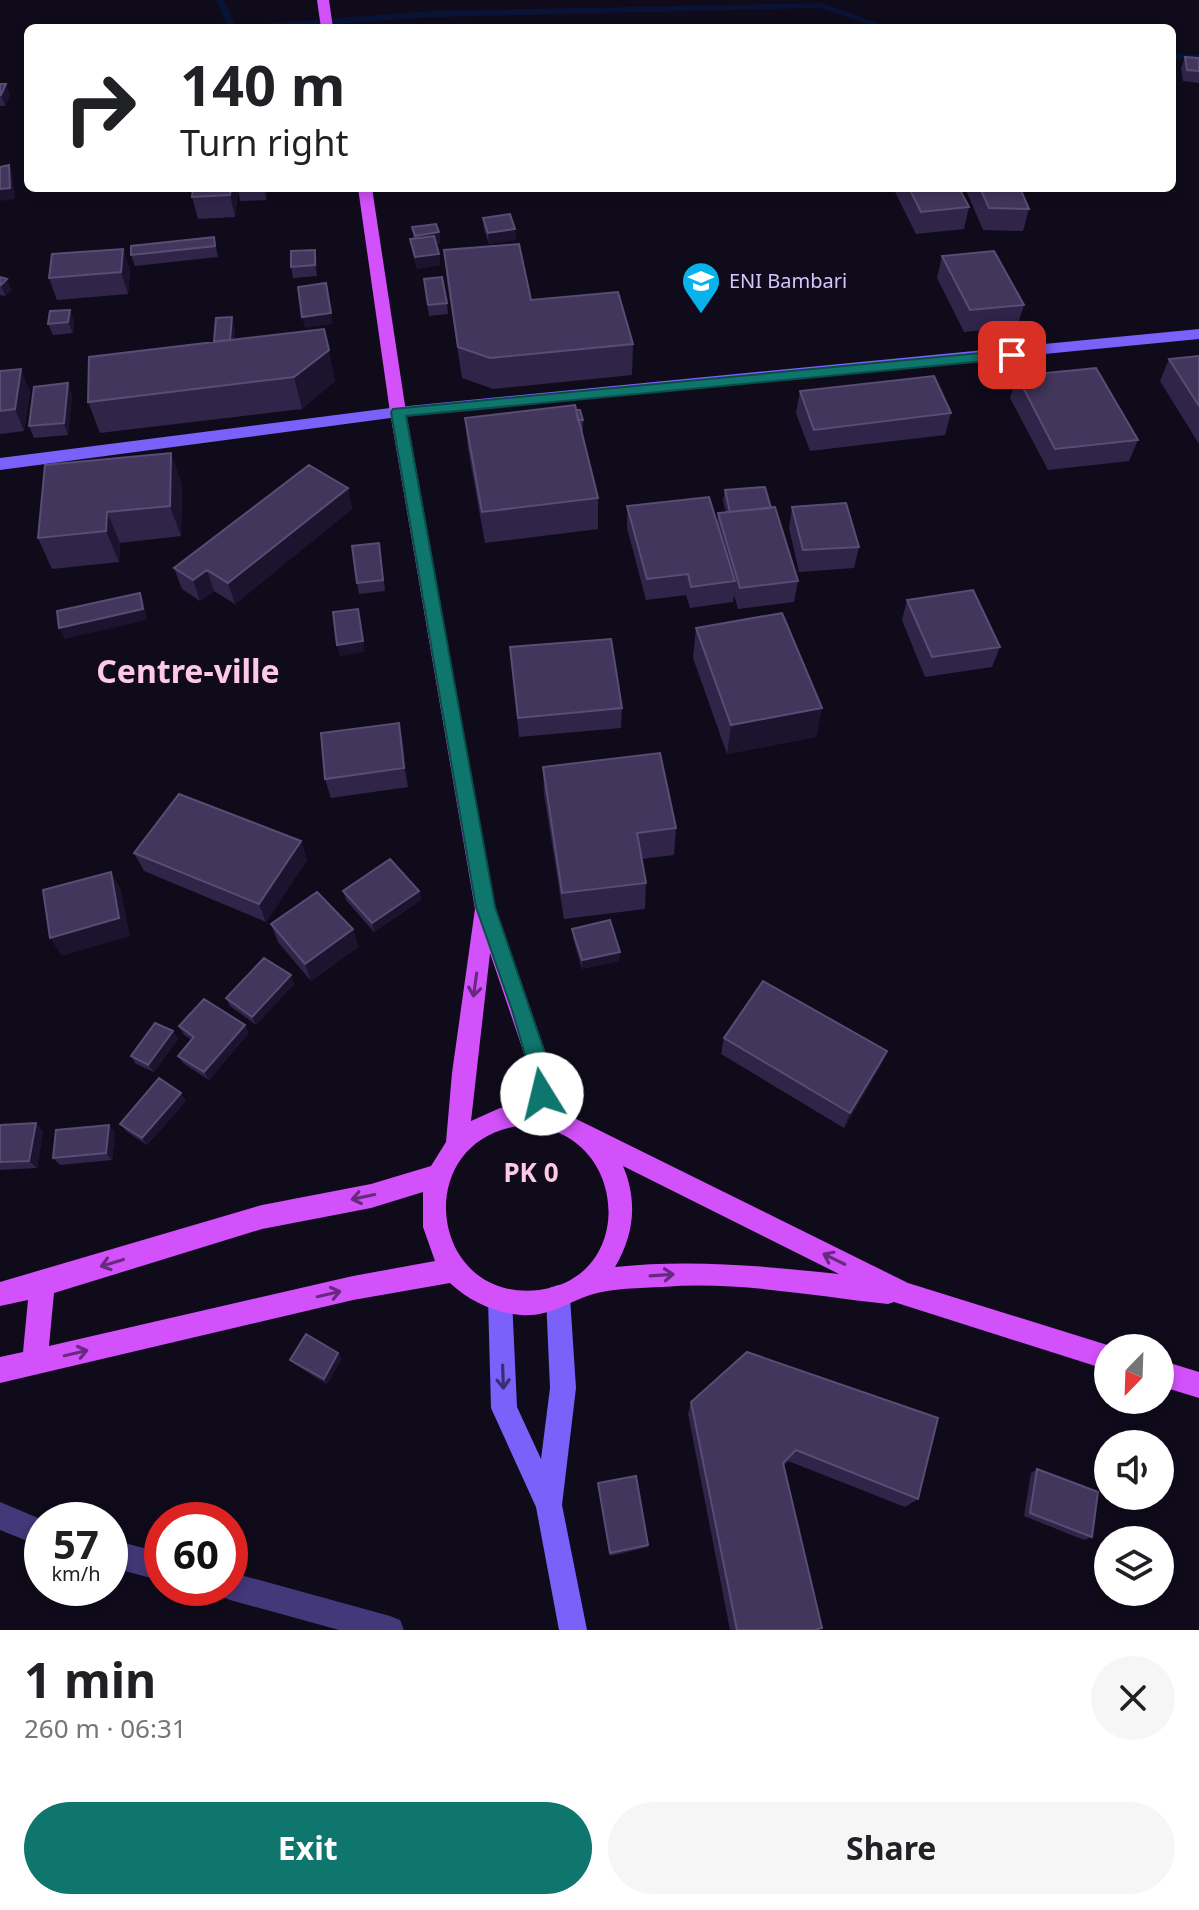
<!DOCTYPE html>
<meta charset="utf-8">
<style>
:root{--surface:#fff;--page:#f6f6f6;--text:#202124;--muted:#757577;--accent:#0f766e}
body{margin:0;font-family:"Noto Sans",sans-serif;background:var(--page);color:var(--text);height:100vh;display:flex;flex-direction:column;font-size:30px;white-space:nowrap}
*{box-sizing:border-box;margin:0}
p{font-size:26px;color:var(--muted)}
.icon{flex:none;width:44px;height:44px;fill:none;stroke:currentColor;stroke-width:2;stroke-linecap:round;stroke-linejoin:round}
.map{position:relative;height:1630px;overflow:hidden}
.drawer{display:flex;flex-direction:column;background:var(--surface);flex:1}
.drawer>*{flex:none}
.banner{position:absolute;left:24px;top:24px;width:1152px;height:168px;border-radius:12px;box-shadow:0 4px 12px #0003;background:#fff;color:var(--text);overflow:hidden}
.needle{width:52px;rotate:203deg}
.buttons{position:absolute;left:1094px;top:1334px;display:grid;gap:16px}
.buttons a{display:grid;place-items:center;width:80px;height:80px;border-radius:50%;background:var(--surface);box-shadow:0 4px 12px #0003;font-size:40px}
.speed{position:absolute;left:24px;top:1502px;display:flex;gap:16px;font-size:40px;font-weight:700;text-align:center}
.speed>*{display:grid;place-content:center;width:104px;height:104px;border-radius:50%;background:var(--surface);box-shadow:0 4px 12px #0003;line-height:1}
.speed small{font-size:20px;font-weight:400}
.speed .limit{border:12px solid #d22;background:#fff;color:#111}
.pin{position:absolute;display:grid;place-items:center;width:68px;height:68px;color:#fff;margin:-34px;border-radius:16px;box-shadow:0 4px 12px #0006}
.me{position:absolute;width:88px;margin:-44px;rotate:351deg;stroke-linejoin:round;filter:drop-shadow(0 0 6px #0008)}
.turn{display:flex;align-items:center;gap:28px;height:168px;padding:0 24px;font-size:36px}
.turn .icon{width:104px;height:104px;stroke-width:2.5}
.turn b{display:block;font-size:56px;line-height:68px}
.round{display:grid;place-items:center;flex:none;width:84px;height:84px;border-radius:42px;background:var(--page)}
.summary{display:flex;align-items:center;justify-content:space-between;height:136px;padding:0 24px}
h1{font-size:48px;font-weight:700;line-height:60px}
.button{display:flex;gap:16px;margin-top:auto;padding:16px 24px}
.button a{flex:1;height:92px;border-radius:48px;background:var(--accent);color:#fff;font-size:32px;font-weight:700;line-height:92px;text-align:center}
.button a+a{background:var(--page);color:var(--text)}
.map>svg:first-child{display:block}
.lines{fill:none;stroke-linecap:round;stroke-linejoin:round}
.stream{fill:#091336;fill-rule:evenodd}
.street{fill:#433879;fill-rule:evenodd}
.secondary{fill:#7a61fa;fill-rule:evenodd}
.primary{fill:#d251fa;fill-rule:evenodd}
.wall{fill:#302449}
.shaded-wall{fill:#1c132e}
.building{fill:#42365c;stroke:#594c75;stroke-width:2}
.oneway{stroke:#672a7f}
.oneway2{stroke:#3a2d74}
.route{fill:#0f766e;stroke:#0a4d48;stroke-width:2}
.labels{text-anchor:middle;stroke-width:7;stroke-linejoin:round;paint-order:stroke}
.far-poi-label{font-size:20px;fill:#d5c7fd;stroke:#100b1b;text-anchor:start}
.neighbourhood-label{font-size:26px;font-weight:bold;fill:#fdc9e3;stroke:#100b1b}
.district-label{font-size:32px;font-weight:bold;fill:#fdc9e3;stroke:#100b1b}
</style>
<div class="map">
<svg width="1199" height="1630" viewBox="0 0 1199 1630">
<rect width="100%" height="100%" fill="#100b1b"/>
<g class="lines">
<!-- stream -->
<path class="stream" d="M216 0H224L236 28H228Z
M822 3 891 28H879L821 8 433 17 281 28H243L247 25 433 11Z
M1172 53 1199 55V61L1172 59Z"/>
<!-- street -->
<path class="street" d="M0 1502 43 1520 42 1547 0 1530Z
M110 1539 162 1553V1581L110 1567Z
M230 1572 390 1616 400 1620 404 1630H339L230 1600 220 1596 217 1588H230Z"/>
<!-- secondary -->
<path class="secondary" d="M1199 329V339L398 417 0 470V458L398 407Z
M558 1285 567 1288 570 1297 576 1388 562 1505 587 1630H559L536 1507 491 1408 488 1299 491 1290 500 1287 509 1290 512 1299 517 1407 541 1459 550 1388 546 1297 549 1288Z"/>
<!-- primary -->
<path class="primary" d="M317 0H329L333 28H321Z
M358 188H372L406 412 495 907 552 1071 554 1108 908 1283 1117 1348H1108V1370L894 1302 888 1304C814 1296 737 1281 663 1287 641 1288 611 1288 590 1295 566 1303 549 1317 521 1315 495 1313 469 1301 450 1283L353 1300 0 1383V1357L23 1352 28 1300 0 1306V1282L262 1205 371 1184 431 1166 446 1142 452 1073 475 909 390 412ZM490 953 530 1071 531 1104 500 1108 471 1121ZM518 1126C627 1121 642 1277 539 1290 430 1303 409 1143 518 1126ZM623 1166 839 1274C763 1266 691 1259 615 1267 634 1235 638 1201 623 1166ZM423 1192V1227L435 1261 353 1276 49 1346 54 1293 262 1229 371 1208Z
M1160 1360 1199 1372V1398L1160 1386Z"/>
</g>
<!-- wall -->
<path class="wall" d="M1185 57 1199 58V83L1183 81 1181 68Z
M0 84 10 95 5 106H0Z
M193 188H268L266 200 240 201 238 190 235 217 198 219 192 197Z
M893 188H959L969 207 964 229 916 234Z
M965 188H1020L1029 209 1023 231 983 230Z
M483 218 515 229 516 240 489 244 484 229Z
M412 227 439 232 440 244H436L439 254 440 265 417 269 410 239H414Z
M214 237 218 257 135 266 131 255Z
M123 249 130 271 128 294 57 300 49 278Z
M315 250 317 261V276L293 278 291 267Z
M444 250 531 300 633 344 632 375 493 389 462 378 447 282Z
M942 256 1024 305 1017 327 964 332 937 278Z
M0 277 12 290 5 296 0 295Z
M424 279 447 303 448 314 429 316Z
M70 310 74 321 73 333 53 335 48 324Z
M235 329 234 340 335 381 302 409 100 433 88 402 214 342V341Z
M1199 356V444L1160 381 1169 359Z
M0 371 30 391 24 431 0 434Z
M1017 376 1138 440 1129 461 1048 470 1010 398Z
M800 391 951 413 945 435 810 451 796 413Z
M72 395 68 435 34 438 29 426Z
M465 418 583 420V431H581L598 498V529L485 543 468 449Z
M182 484 181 536 120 543 119 562 52 569 38 538Z
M348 488 352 509 235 604 214 591 200 601 182 589 174 568Z
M725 490 771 508 798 581 794 602 738 609 734 595 733 602 690 608 686 595 646 600 627 528V506L717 524 718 513 726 512 723 501Z
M792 507 859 547 854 568 799 572 789 528Z
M381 554 385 591 359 594 357 583Z
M907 600 1000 647 992 667 925 677 902 620Z
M696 628 822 708 816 737 727 754 693 658Z
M510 647 622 708 621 728 519 737Z
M399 723 403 743 408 787 331 798 325 779Z
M543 767 676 828 674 855 641 859 646 883 645 909 564 919 544 794Z
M301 841 307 860 266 922 144 871 134 853Z
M343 891H419L421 900 374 932 346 900Z
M271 924 353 929 358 947 311 981 278 942Z
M572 929 620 952 619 961 582 969 573 938Z
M294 984 256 1025 230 1006 226 998Z
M179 1026 249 1033 209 1080 183 1063 178 1056 192 1040 184 1035Z
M173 1031 178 1039 154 1072 136 1064 131 1056Z
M724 1038 887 1051 880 1067 844 1128 721 1054Z
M186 1101 147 1145 126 1131 120 1124Z
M0 1125 43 1131 37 1168 0 1170Z
M115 1132 112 1160 60 1165 53 1158Z
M342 1358 327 1384 294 1364 290 1360Z
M691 1402 918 1499 905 1507 788 1461 783 1466 822 1628 818 1630H730L688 1414Z
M1037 1469 1092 1537 1084 1540 1024 1516 1031 1473Z
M598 1487 648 1545V1547L610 1556Z"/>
<!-- shaded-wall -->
<path class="shaded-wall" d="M6 84 10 95 5 106 1 95Z
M9 165 13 177 15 199 0 201V189Z
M231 188H238L235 217 230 195Z
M264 188H268L266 200Z
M515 229 516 240 489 244 488 233Z
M439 232 440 244 416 247 415 236Z
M123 249 130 271 128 294 121 272Z
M315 250 317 261V276L315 265Z
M439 254 440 265 417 269 415 257Z
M7 279 12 290 5 296 1 285Z
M326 283 333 324 305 328 302 317Z
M70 310 74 321 73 333 68 322Z
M232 317 235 329 233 351 230 340Z
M329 350 335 381 302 409 294 377Z
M21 369 30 391 24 431 15 409Z
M68 383 72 395 68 435 64 423Z
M171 453 182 484 181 536 170 506Z
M348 488 352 509 235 604 228 583Z
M107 512 120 543 119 562 106 531Z
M207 570 214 591 200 601 193 580Z
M140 593 144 603 147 620 64 639 59 628Z
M360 619 365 652 340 656 337 645Z
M822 708 816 737 727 754 731 725Z
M399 723 403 743 408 787 404 768Z
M301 841 307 860 266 922 259 904Z
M111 872 121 890 130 936 62 956 50 938Z
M419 891 421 900 374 932 372 923Z
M353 929 358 947 311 981 305 964Z
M620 952 619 961 582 969V960Z
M291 975 294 984 256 1025 252 1017Z
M245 1025 249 1033 209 1080 204 1072Z
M173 1031 178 1039 154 1072 148 1065Z
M887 1051 880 1067 844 1128 850 1113Z
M181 1093 186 1101 147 1145 142 1138Z
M36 1123 43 1131 37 1168 29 1161Z
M109 1125 115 1132 112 1160 106 1153Z
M338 1353 342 1358 327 1384 324 1379Z"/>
<!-- building -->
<path class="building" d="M1185 57 1199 58V71L1187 70Z
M0 84H6L1 95H0Z
M9 165 10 188 0 189V167Z
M193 188H231L230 195 192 197Z
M238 188H264L238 189Z
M909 188H959L969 207 921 212Z
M980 188H1020L1029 209 989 208Z
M510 214 515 229 488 233 483 218Z
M436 224 439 232 415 236 412 227Z
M434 236 439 254 415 257 410 239Z
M214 237 215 246 131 255V246Z
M519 244 531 300 618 292 633 344 490 358 458 347 444 250Z
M123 249 121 272 49 278 52 254Z
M315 250V265L291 267V251Z
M994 251 1024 305 970 310 942 256Z
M0 277 7 279 1 285H0Z
M442 277 447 303 428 305 424 279Z
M326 283 331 313 302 317 298 287Z
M70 310 68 322 48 324 50 311Z
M232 317 230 340 214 341 216 318Z
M324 329 329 350 294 377 88 402 89 357Z
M1199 356V406L1169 359Z
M1096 368 1138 440 1055 449 1017 376Z
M21 369 15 409 0 411V371Z
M934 376 951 413 814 430 800 391Z
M68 383 64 423 29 426 34 387Z
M575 405 598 498 482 512 465 418Z
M576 410H580L583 420H578Z
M171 453 170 506 107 512 106 531 38 538 45 465Z
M309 465 348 488 228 583 207 570 193 580 174 568Z
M765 487 771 508 730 512 725 490Z
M709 497 735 581 691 587 688 574 647 579 627 506Z
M846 503 859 547 803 550 792 507Z
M775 507 798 581 740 588 718 513Z
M379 543 383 580 357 583 352 546Z
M973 590 1000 647 932 657 907 600Z
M140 593 143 609 59 628 57 611Z
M358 609 363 641 337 645 333 612Z
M782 613 822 708 731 725 696 628Z
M611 639 622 708 518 718 510 647Z
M399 723 404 768 325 779 321 733Z
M660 753 676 828 637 833 646 883 562 893 543 767Z
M179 794 301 841 259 904 134 853Z
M390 859 419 891 372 923 343 891Z
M111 872 119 918 50 938 43 890Z
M317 892 353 929 305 964 271 924Z
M610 920 620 952 582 960 572 929Z
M264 958 291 975 252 1017 226 998Z
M763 981 887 1051 850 1113 724 1038Z
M204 999 245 1025 204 1072 178 1056 194 1037 179 1026Z
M155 1023 173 1031 148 1065 131 1056Z
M159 1078 181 1093 142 1138 120 1124Z
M36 1123 29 1161 0 1162V1125Z
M109 1125 106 1153 53 1158 56 1130Z
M306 1334 338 1353 324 1379 290 1360Z
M747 1352 938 1418 918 1499 796 1450 783 1463 822 1628 814 1630H737L691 1402Z
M1037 1469 1098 1492 1092 1537 1030 1513Z
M636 1476 648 1545 610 1553 598 1483Z"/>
<!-- one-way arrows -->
<defs><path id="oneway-shaft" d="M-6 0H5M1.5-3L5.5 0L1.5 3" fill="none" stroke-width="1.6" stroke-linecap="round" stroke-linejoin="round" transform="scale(2)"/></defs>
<g class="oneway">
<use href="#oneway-shaft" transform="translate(475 985) rotate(98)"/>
<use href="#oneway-shaft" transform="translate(363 1197) rotate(168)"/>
<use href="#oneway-shaft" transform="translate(834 1259) rotate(-154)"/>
<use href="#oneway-shaft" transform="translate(112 1263) rotate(163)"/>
<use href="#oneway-shaft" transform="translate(662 1275) rotate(-4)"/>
<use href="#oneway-shaft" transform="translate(329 1294) rotate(-13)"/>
<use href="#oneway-shaft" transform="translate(76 1353) rotate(-13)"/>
</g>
<use class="oneway2" href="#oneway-shaft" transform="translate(503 1377) rotate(88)"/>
<!-- route -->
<path class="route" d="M1012 350 1019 355 1017 358 406 416 495 907 551 1071 552 1094 549 1101 542 1103 534 1101 530 1071 512 1010 476 907 391 412 393 409Z"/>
<!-- icons -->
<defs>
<symbol id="school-pin" viewBox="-11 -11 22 30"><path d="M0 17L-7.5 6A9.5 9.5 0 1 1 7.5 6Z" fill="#07b3ea" stroke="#100b1b"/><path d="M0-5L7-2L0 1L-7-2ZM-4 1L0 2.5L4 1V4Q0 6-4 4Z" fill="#fff"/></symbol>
</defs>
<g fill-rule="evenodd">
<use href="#school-pin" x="679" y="259" width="44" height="60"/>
</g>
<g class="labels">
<!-- far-poi labels -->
<g class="far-poi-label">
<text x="729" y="288">ENI Bambari</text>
</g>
<!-- neighbourhood labels -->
<g class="neighbourhood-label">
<text x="531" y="1182">PK 0</text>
</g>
<!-- district labels -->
<g class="district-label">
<text x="188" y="683">Centre-ville</text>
</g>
</g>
</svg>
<div class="buttons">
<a><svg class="needle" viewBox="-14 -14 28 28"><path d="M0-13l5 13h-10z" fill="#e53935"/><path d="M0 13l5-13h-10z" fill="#757577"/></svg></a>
<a><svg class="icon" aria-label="sound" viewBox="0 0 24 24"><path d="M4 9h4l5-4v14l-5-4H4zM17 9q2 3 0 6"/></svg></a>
<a><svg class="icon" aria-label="layers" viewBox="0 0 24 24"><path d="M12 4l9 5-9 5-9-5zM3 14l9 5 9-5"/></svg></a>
</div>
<div class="speed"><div>57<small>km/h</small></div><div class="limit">60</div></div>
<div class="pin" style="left:1012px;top:355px;background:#d93025"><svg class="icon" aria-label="arrive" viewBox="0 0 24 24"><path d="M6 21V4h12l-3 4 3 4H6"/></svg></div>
<svg class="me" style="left:542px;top:1094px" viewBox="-20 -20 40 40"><circle r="19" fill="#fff"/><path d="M0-13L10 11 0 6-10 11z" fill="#0f766e"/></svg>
<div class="banner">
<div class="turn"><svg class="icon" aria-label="right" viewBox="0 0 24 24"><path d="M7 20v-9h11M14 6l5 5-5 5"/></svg><div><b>140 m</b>Turn right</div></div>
</div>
</div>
<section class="drawer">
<div class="summary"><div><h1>1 min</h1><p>260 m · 06:31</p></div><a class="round"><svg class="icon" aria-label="close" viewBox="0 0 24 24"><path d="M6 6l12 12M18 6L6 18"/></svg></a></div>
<div class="button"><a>Exit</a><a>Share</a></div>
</section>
